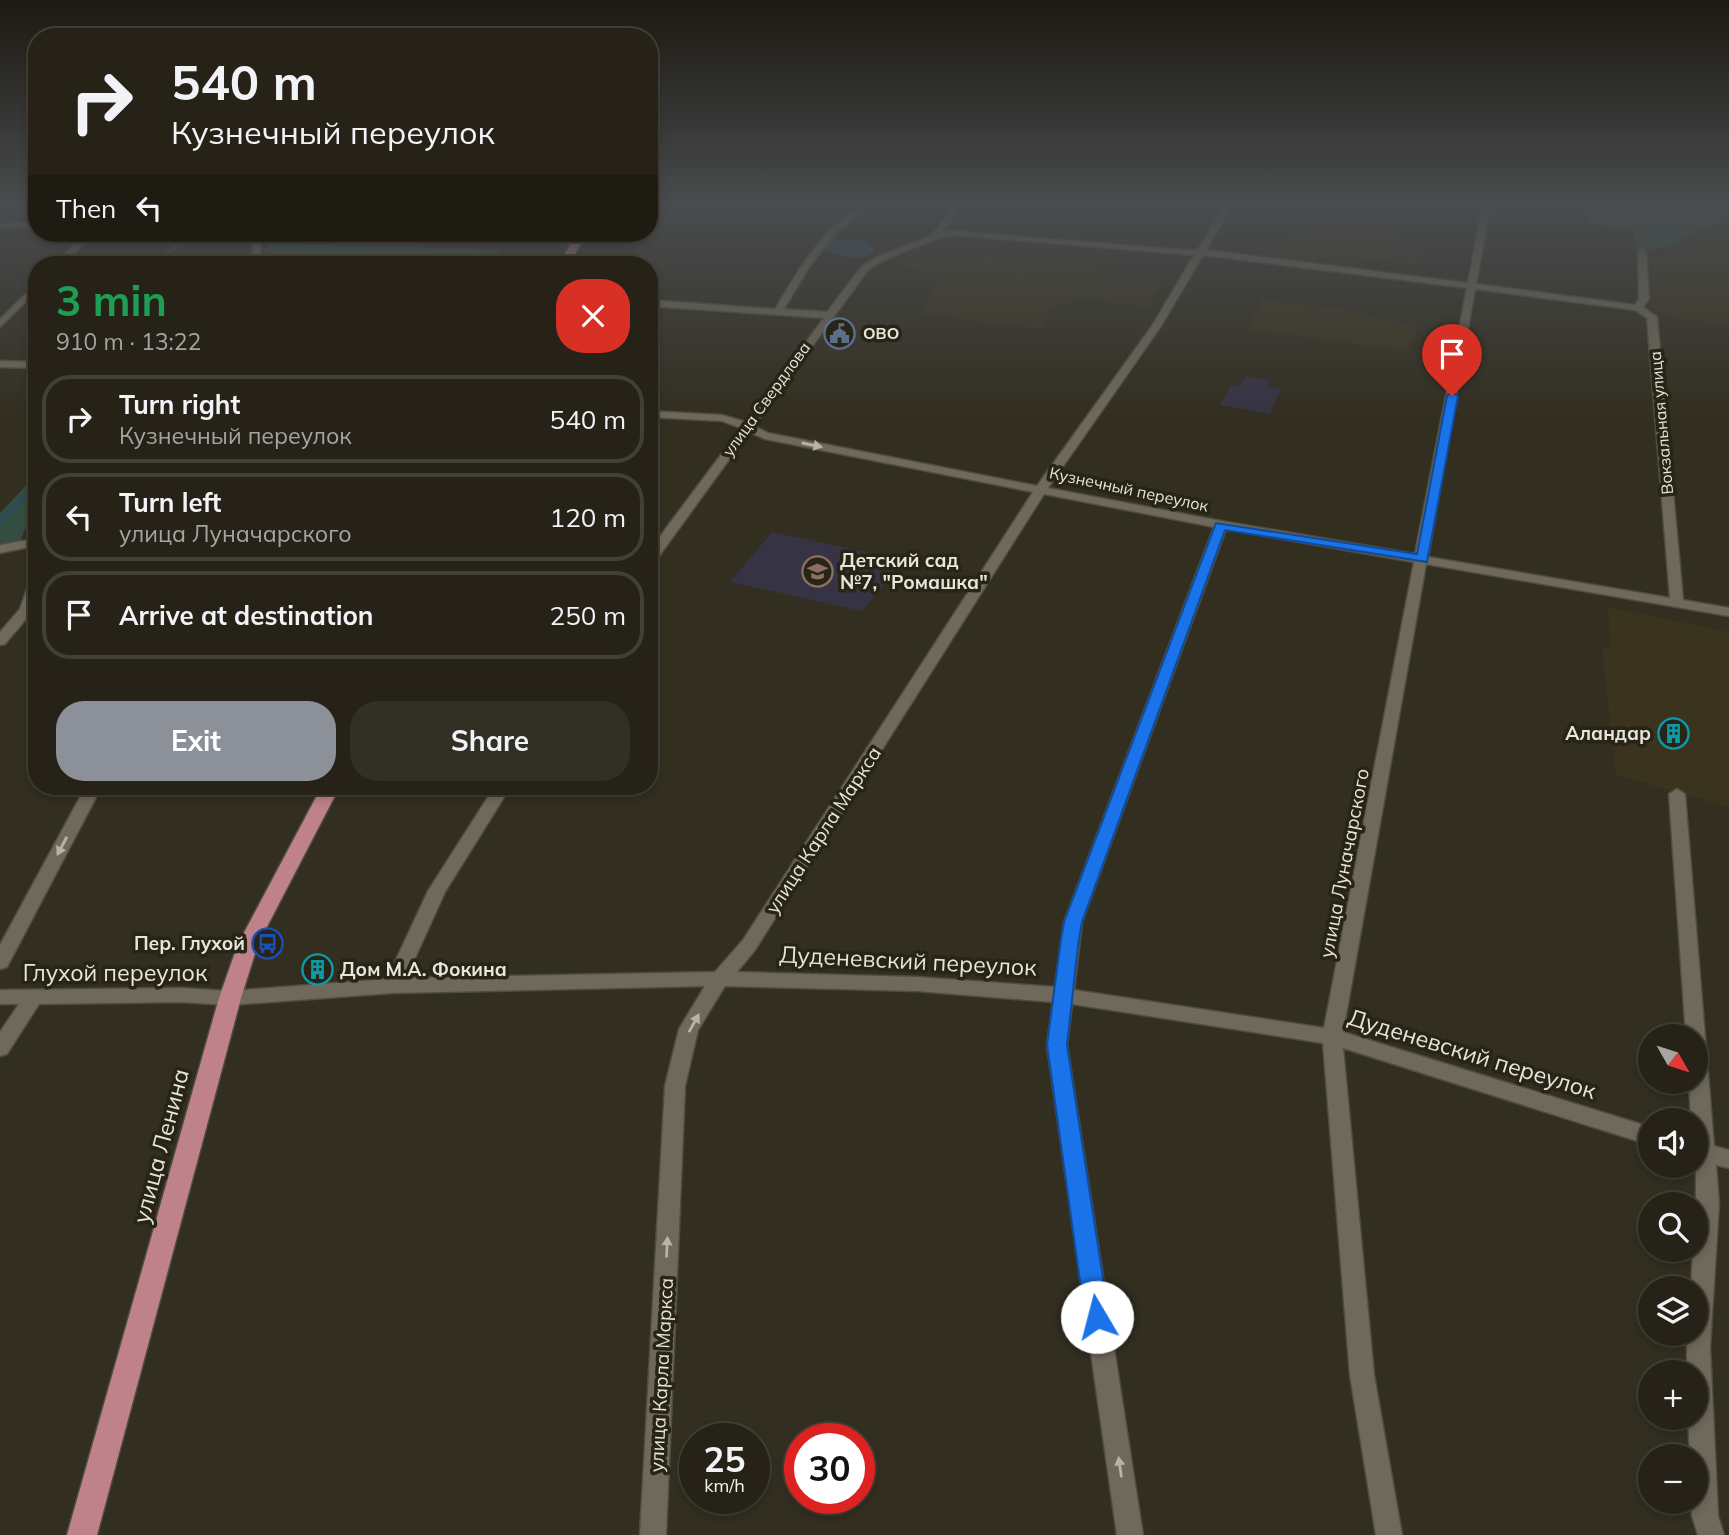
<!DOCTYPE html>
<meta charset="utf-8">
<style>
:root{--surface:#262218;--page:#322f25;--text:#f1f3f6;--muted:#a4a4a2;--line:#423f37;--accent:#8c9099}
body{margin:0;font-family:Mulish,sans-serif;background:var(--page);color:var(--text);height:100vh;display:flex;flex-direction:column;font-size:26px;white-space:nowrap}
*{box-sizing:border-box;margin:0}
p{font-size:23px;color:var(--muted)}
.icon{flex:none;width:38px;height:38px;fill:none;stroke:currentColor;stroke-width:2;stroke-linecap:round;stroke-linejoin:round}
.map{position:relative;flex:1;overflow:hidden}
.details{position:absolute;left:28px;top:256px;width:630px;height:539px;display:flex;flex-direction:column;background:var(--surface);border-radius:28px;box-shadow:0 4px 10px #0003,0 0 0 2px var(--line)}
.details>*{flex:none}
.top-card{position:absolute;left:28px;top:28px;width:630px;height:214px;border-radius:28px;box-shadow:0 4px 10px #0003,0 0 0 2px var(--line);background:#262218;color:var(--text);overflow:hidden}
.needle{width:46px;rotate:129deg}
.fabs{position:absolute;left:1638px;top:1024px;display:grid;gap:14px}
.fabs a{display:grid;place-items:center;width:70px;height:70px;border-radius:50%;background:var(--surface);box-shadow:0 4px 10px #0003,0 0 0 2px var(--line);font-size:35px}
.speed{position:absolute;left:679px;top:1423px;display:flex;gap:14px;font-size:35px;font-weight:700;text-align:center}
.speed>*{display:grid;place-content:center;width:91px;height:91px;border-radius:50%;background:var(--surface);box-shadow:0 4px 10px #0003,0 0 0 2px var(--line);line-height:1}
.speed small{font-size:18px;font-weight:400}
.speed .limit{border:10px solid #d22;background:#fff;color:#111}
.pin{position:absolute;display:grid;place-items:center;width:60px;height:60px;color:#fff;margin:-72px -30px;border-radius:50% 50% 50% 0;rotate:-45deg;box-shadow:0 0 7px #0007}
.pin .icon{rotate:45deg}
.me{position:absolute;width:77px;margin:-38px;rotate:352deg;stroke-linejoin:round;filter:drop-shadow(0 0 5px #0008)}
.turn{display:flex;align-items:center;gap:24px;height:147px;padding:0 28px;font-size:32px}
.turn .icon{width:91px;height:91px;stroke-width:2.5}
.turn b{display:block;font-size:49px;line-height:60px}
.then{display:flex;align-items:center;height:66px;padding:0 28px;background:#0003;gap:14px;font-size:26px}
.round{display:grid;place-items:center;flex:none;width:74px;height:74px;border-radius:28px;background:var(--page)}
.head{display:flex;align-items:center;justify-content:space-between;height:119px;padding:0 28px}
h1{font-size:42px;font-weight:700;line-height:52px;color:#1e9e55}
.button{display:flex;gap:14px;margin-top:auto;padding:14px 28px}
.button a{flex:1;height:80px;border-radius:28px;background:var(--accent);color:#fff;font-size:28px;font-weight:700;line-height:80px;text-align:center}
.button a+a{background:var(--page);color:var(--text)}
ul{padding:0;list-style:none}
li{display:flex;align-items:center;gap:21px;height:88px;margin:0 14px 10px;padding:0 14px;border:4px solid var(--line);border-radius:28px}
li div{flex:1}
li b{display:block;font-size:26px}
li em{font-style:normal}
.map>svg:first-child{display:block}
.built{fill:#3a331e}
.education{fill:#363344}
.green{fill:#334e41}
.water{fill:#294d5c}
.lines{fill:none;stroke-linecap:round;stroke-linejoin:round}
.stream-far1{stroke:#294d5c;stroke-width:2.5}
.stream{stroke:#294d5c;stroke-width:3.5}
.minor-casing{stroke:#4f4c40;stroke-width:3}
.major-casing{stroke:#4f4c40;stroke-width:3}
.minor{fill:#6e695a;fill-rule:evenodd}
.major{fill:#bf828b;fill-rule:evenodd}
.oneway{fill:#b7b3a8}
.route{fill:#1a73e8;stroke:#114b97;stroke-width:2}
.labels{text-anchor:middle;stroke-width:7;stroke-linejoin:round;paint-order:stroke}
.far-poi-label{font-size:16px;font-weight:bold;fill:#e7e5dc;stroke:#282416;text-anchor:start}
.far-street-label{font-size:16px;fill:#e7e5dc;stroke:#282416}
.poi-label{font-size:19px;font-weight:bold;fill:#e7e5dc;stroke:#282416;text-anchor:start}
.street-label{font-size:19px;fill:#e7e5dc;stroke:#282416}
.near-street-label{font-size:23px;fill:#e7e5dc;stroke:#282416}
</style>
<div class="map">
<svg width="1729" height="1535" viewBox="0 0 1729 1535">
<rect width="100%" height="100%" fill="#322e20"/>
<!-- built -->
<path class="built" d="M669 203H773L807 209 791 222 777 221 770 228 665 216 674 210Z
M1347 206 1399 213 1393 233 1401 248 1426 252 1421 266 1319 252 1315 262 1266 255 1271 243 1298 235 1301 229 1322 231 1325 224 1344 214Z
M1713 230 1729 231V325L1668 317 1650 306 1647 254 1666 256 1668 251Z
M916 256 975 265 984 256 1116 269 1111 278 1162 285 1149 307 1076 298 1071 303 1057 304 1043 329 920 314 939 274 904 267Z
M1262 299 1346 310 1417 327 1408 351 1247 329Z
M1608 607 1729 632V807L1616 775 1602 650 1610 646Z"/>
<!-- education -->
<path class="education" d="M1246 376 1270 380 1268 386 1281 388 1270 414 1220 405 1231 385 1240 386Z
M772 532 904 560 862 611 730 582Z"/>
<!-- green -->
<path class="green" d="M1581 203H1636L1714 210 1726 215 1721 221 1667 247 1636 251 1634 230 1588 223Z
M271 244 470 249 499 250 493 259H481L478 264H269L264 250Z
M37 474V516L25 529 21 541 0 545V513Z"/>
<!-- water -->
<path class="water" d="M828 239 864 241 876 250C862 263 839 256 823 249Z"/>
<g class="lines">
<!-- stream-far1 -->
<path class="stream-far1" d="M153 264 193 233"/>
<!-- stream -->
<path class="stream" d="M0 523 37 482"/>
<defs>
<path id="minor" d="M865 203H873L834 235 808 269 784 309 827 312 862 266 877 257 927 238 936 230 955 203H963L943 232 954 231 1183 250H1198L1226 203H1234L1206 250 1468 283 1483 203H1491L1476 284 1635 305 1639 299 1638 252 1642 249 1646 252 1649 299 1643 307 1657 317 1683 600 1729 608V616L1426 564 1343 1032 1650 1127V1145L1343 1048 1374 1375 1402 1535H1376L1350 1375 1323 1043 1072 1004 1067 1045 1143 1535H1117L1047 1045 1053 1002 917 991 725 986 698 1030 685 1086 666 1535H640L665 1086 679 1029 705 986 393 993 230 1005 180 1002 39 1004 7 1054 0 1056V1032L19 1004H0V990L180 988 230 991 387 979 428 891 495 786H511L445 892 406 978 715 972 743 940 1033 492 765 439 749 432 654 563 649 564V551L741 428 722 421 649 417V411L722 415 746 422 824 318 649 306V300L775 309 800 268 828 231ZM954 235 1194 255 1152 326 1037 486 768 433 754 426 868 270C882 259 938 237 954 235ZM1203 255 1467 288 1415 554 1221 521 1048 488 1161 326ZM1475 289 1635 310 1647 318 1670 598 1428 557ZM1044 494 1214 527 1064 922 1055 987 917 977 737 972 755 950ZM1226 529 1414 562 1324 1028 1074 990 1082 922Z
M1650 203 1729 209V213L1654 205Z
M37 222V226L0 228V224Z
M86 233H94L64 264H55Z
M256 233H264L260 242 262 264H254L252 242Z
M37 283V291L0 327V319Z
M0 361 37 362V368L0 367Z
M37 519V561L31 557 29 547 0 553V545L28 540 27 528Z
M37 576C37 613 27 617 5 644L0 645V632L20 609 30 580Z
M86 786H102L7 967 0 969V945Z
M1677 789 1685 794 1714 1146 1729 1150V1168L1716 1165 1719 1203 1710 1347 1718 1516 1724 1535H1698L1692 1516 1691 1502H1696V1456H1690L1688 1418H1696V1372H1687V1334H1696V1288H1691L1693 1250H1696V1120H1691L1689 1082H1696V1036H1686L1669 794Z"/>
<path id="major" d="M577 233H587L569 264H559Z
M322 786H340L258 944 241 998 97 1535H67L219 998 238 944Z"/>
</defs>
<!-- minor casing -->
<use href="#minor" class="minor-casing"/>
<!-- major casing -->
<use href="#major" class="major-casing"/>
<!-- minor -->
<use href="#minor" class="minor"/>
<!-- major -->
<use href="#major" class="major"/>
</g>
<!-- one-way arrows -->
<defs><path id="oneway-solid" d="M-6-.8H1V-3.2L6.5 0L1 3.2V.8H-6Z" transform="scale(1.75)"/></defs>
<g class="oneway">
<use href="#oneway-solid" transform="translate(812 445) rotate(11)"/>
<use href="#oneway-solid" transform="translate(62 846) rotate(118)"/>
<use href="#oneway-solid" transform="translate(694 1023) rotate(-61)"/>
<use href="#oneway-solid" transform="translate(667 1247) rotate(-87)"/>
<use href="#oneway-solid" transform="translate(1120 1467) rotate(-98)"/>
</g>
<!-- sky -->
<linearGradient id="sky" x2="0" y2="1"><stop stop-color="#1c1912"/><stop offset="0.49" stop-color="#494c4e"/><stop offset="1" stop-color="#494c4e" stop-opacity="0"/></linearGradient>
<rect width="1729" height="418" fill="url(#sky)"/>
<!-- route -->
<path class="route" d="M1452 392 1458 396 1427 562 1225 530 1082 922 1078 946 1067 1045 1109 1317 1106 1325 1097 1329 1089 1325 1085 1317 1047 1045 1060 946 1064 922 1216 523 1417 554 1447 396Z"/>
<!-- icons -->
<defs>
<symbol id="civic-ring" viewBox="-11 -11 22 22"><circle r="9.5" fill="#282416" stroke="#5c6f8a" stroke-width="1.5"/><path d="M-.6-6.5H3V-4.5H.6V-3L4-1V1h2V6H-6V1h2V-1L-.6-3ZM-1.2 2.5V6h2.4V2.5Z" fill="#5c6f8a"/></symbol>
<symbol id="school-ring" viewBox="-11 -11 22 22"><circle r="9.5" fill="#282416" stroke="#8d6e63" stroke-width="1.5"/><path d="M0-5L7-2L0 1L-7-2ZM-4 1L0 2.5L4 1V4Q0 6-4 4Z" fill="#8d6e63"/></symbol>
<symbol id="building-ring" viewBox="-11 -11 22 22"><circle r="9.5" fill="#282416" stroke="#0f9aa8" stroke-width="1.5"/><path d="M-4-6H4V6H1V3H-1V6H-4ZM-2.5-4.3h1.7v1.8h-1.7ZM.8-4.3h1.7v1.8H.8ZM-2.5-1h1.7V.8h-1.7ZM.8-1h1.7V.8H.8Z" fill="#0f9aa8"/></symbol>
<symbol id="bus-ring" viewBox="-11 -11 22 22"><circle r="9.5" fill="#282416" stroke="#1a4fb4" stroke-width="1.5"/><path d="M-5-6H5V4H4V6H2V4H-2V6H-4V4H-5ZM-3.5-4V0h7V-4ZM-3.5 1.2v1.5H-2V1.2ZM2 1.2v1.5H3.5V1.2Z" fill="#1a4fb4"/></symbol>
</defs>
<g fill-rule="evenodd">
<use href="#civic-ring" x="822" y="316" width="35" height="35"/>
<use href="#school-ring" x="800" y="554" width="35" height="35"/>
<use href="#building-ring" x="1656" y="716" width="35" height="35"/>
<use href="#bus-ring" x="250" y="926" width="35" height="35"/>
<use href="#building-ring" x="300" y="952" width="35" height="35"/>
</g>
<g class="labels">
<!-- far-poi labels -->
<g class="far-poi-label">
<text x="863" y="339">ОВО</text>
</g>
<!-- far-street labels -->
<g class="far-street-label">
<text transform="translate(766 399) rotate(-54)" y="6">улица Свердлова</text>
<text transform="translate(1661 423) rotate(-95)" y="6">Вокзальная улица</text>
<text transform="translate(1129 489) rotate(12)" y="6">Кузнечный переулок</text>
</g>
<!-- poi labels -->
<g class="poi-label">
<text x="840" y="567">Детский сад<tspan x="840" dy="22">№7, "Ромашка"</tspan></text>
<text x="1651" y="740" text-anchor="end">Аландар</text>
<text x="245" y="950" text-anchor="end">Пер. Глухой</text>
<text x="340" y="976">Дом М.А. Фокина</text>
</g>
<!-- street labels -->
<g class="street-label">
<text transform="translate(823 830) rotate(-57)" y="7">улица Карла Маркса</text>
<text transform="translate(1344 863) rotate(-79)" y="7">улица Луначарского</text>
<text transform="translate(661 1375) rotate(-87)" y="7">улица Карла Маркса</text>
</g>
<!-- near-street labels -->
<g class="near-street-label">
<text transform="translate(908 961) rotate(3)" y="8">Дуденевский переулок</text>
<text x="115" y="981">Глухой переулок</text>
<text transform="translate(1472 1054) rotate(17)" y="8">Дуденевский переулок</text>
<text transform="translate(161 1146) rotate(-75)" y="8">улица Ленина</text>
</g>
</g>
</svg>
<div class="fabs">
<a><svg class="needle" viewBox="-14 -14 28 28"><path d="M0-13l5 13h-10z" fill="#e53935"/><path d="M0 13l5-13h-10z" fill="#a4a4a2"/></svg></a>
<a><svg class="icon" aria-label="sound" viewBox="0 0 24 24"><path d="M4 9h4l5-4v14l-5-4H4zM17 9q2 3 0 6"/></svg></a>
<a><svg class="icon" aria-label="search" viewBox="0 0 24 24"><circle cx="10" cy="10" r="6"/><path d="M15 15l6 6"/></svg></a>
<a><svg class="icon" aria-label="layers" viewBox="0 0 24 24"><path d="M12 4l9 5-9 5-9-5zM3 14l9 5 9-5"/></svg></a>
<a>+</a>
<a>−</a>
</div>
<div class="speed"><div>25<small>km/h</small></div><div class="limit">30</div></div>
<div class="pin" style="left:1452px;top:396px;background:#d93025"><svg class="icon" aria-label="arrive" viewBox="0 0 24 24"><path d="M6 21V4h12l-3 4 3 4H6"/></svg></div>
<svg class="me" style="left:1097px;top:1317px" viewBox="-20 -20 40 40"><circle r="19" fill="#fff"/><path d="M0-13L10 11 0 6-10 11z" fill="#1a73e8"/></svg>
<div class="top-card">
<div class="turn"><svg class="icon" aria-label="right" viewBox="0 0 24 24"><path d="M7 20v-9h11M14 6l5 5-5 5"/></svg><div><b>540 m</b>Кузнечный переулок</div></div>
<div class="then">Then<svg class="icon" aria-label="left" viewBox="0 0 24 24"><path d="M17 20v-9H6M10 6l-5 5 5 5"/></svg></div>
</div>
<section class="details">
<div class="head"><div><h1>3 min</h1><p>910 m · 13:22</p></div><a class="round" style="background:#d93025;color:#fff"><svg class="icon" aria-label="close" viewBox="0 0 24 24"><path d="M6 6l12 12M18 6L6 18"/></svg></a></div>
<ul>
<li><svg class="icon" aria-label="right" viewBox="0 0 24 24"><path d="M7 20v-9h11M14 6l5 5-5 5"/></svg><div><b>Turn right</b><p>Кузнечный переулок</p></div><em>540 m</em></li>
<li><svg class="icon" aria-label="left" viewBox="0 0 24 24"><path d="M17 20v-9H6M10 6l-5 5 5 5"/></svg><div><b>Turn left</b><p>улица Луначарского</p></div><em>120 m</em></li>
<li><svg class="icon" aria-label="arrive" viewBox="0 0 24 24"><path d="M6 21V4h12l-3 4 3 4H6"/></svg><div><b>Arrive at destination</b></div><em>250 m</em></li>
</ul>
<div class="button"><a>Exit</a><a>Share</a></div>
</section>
</div>
